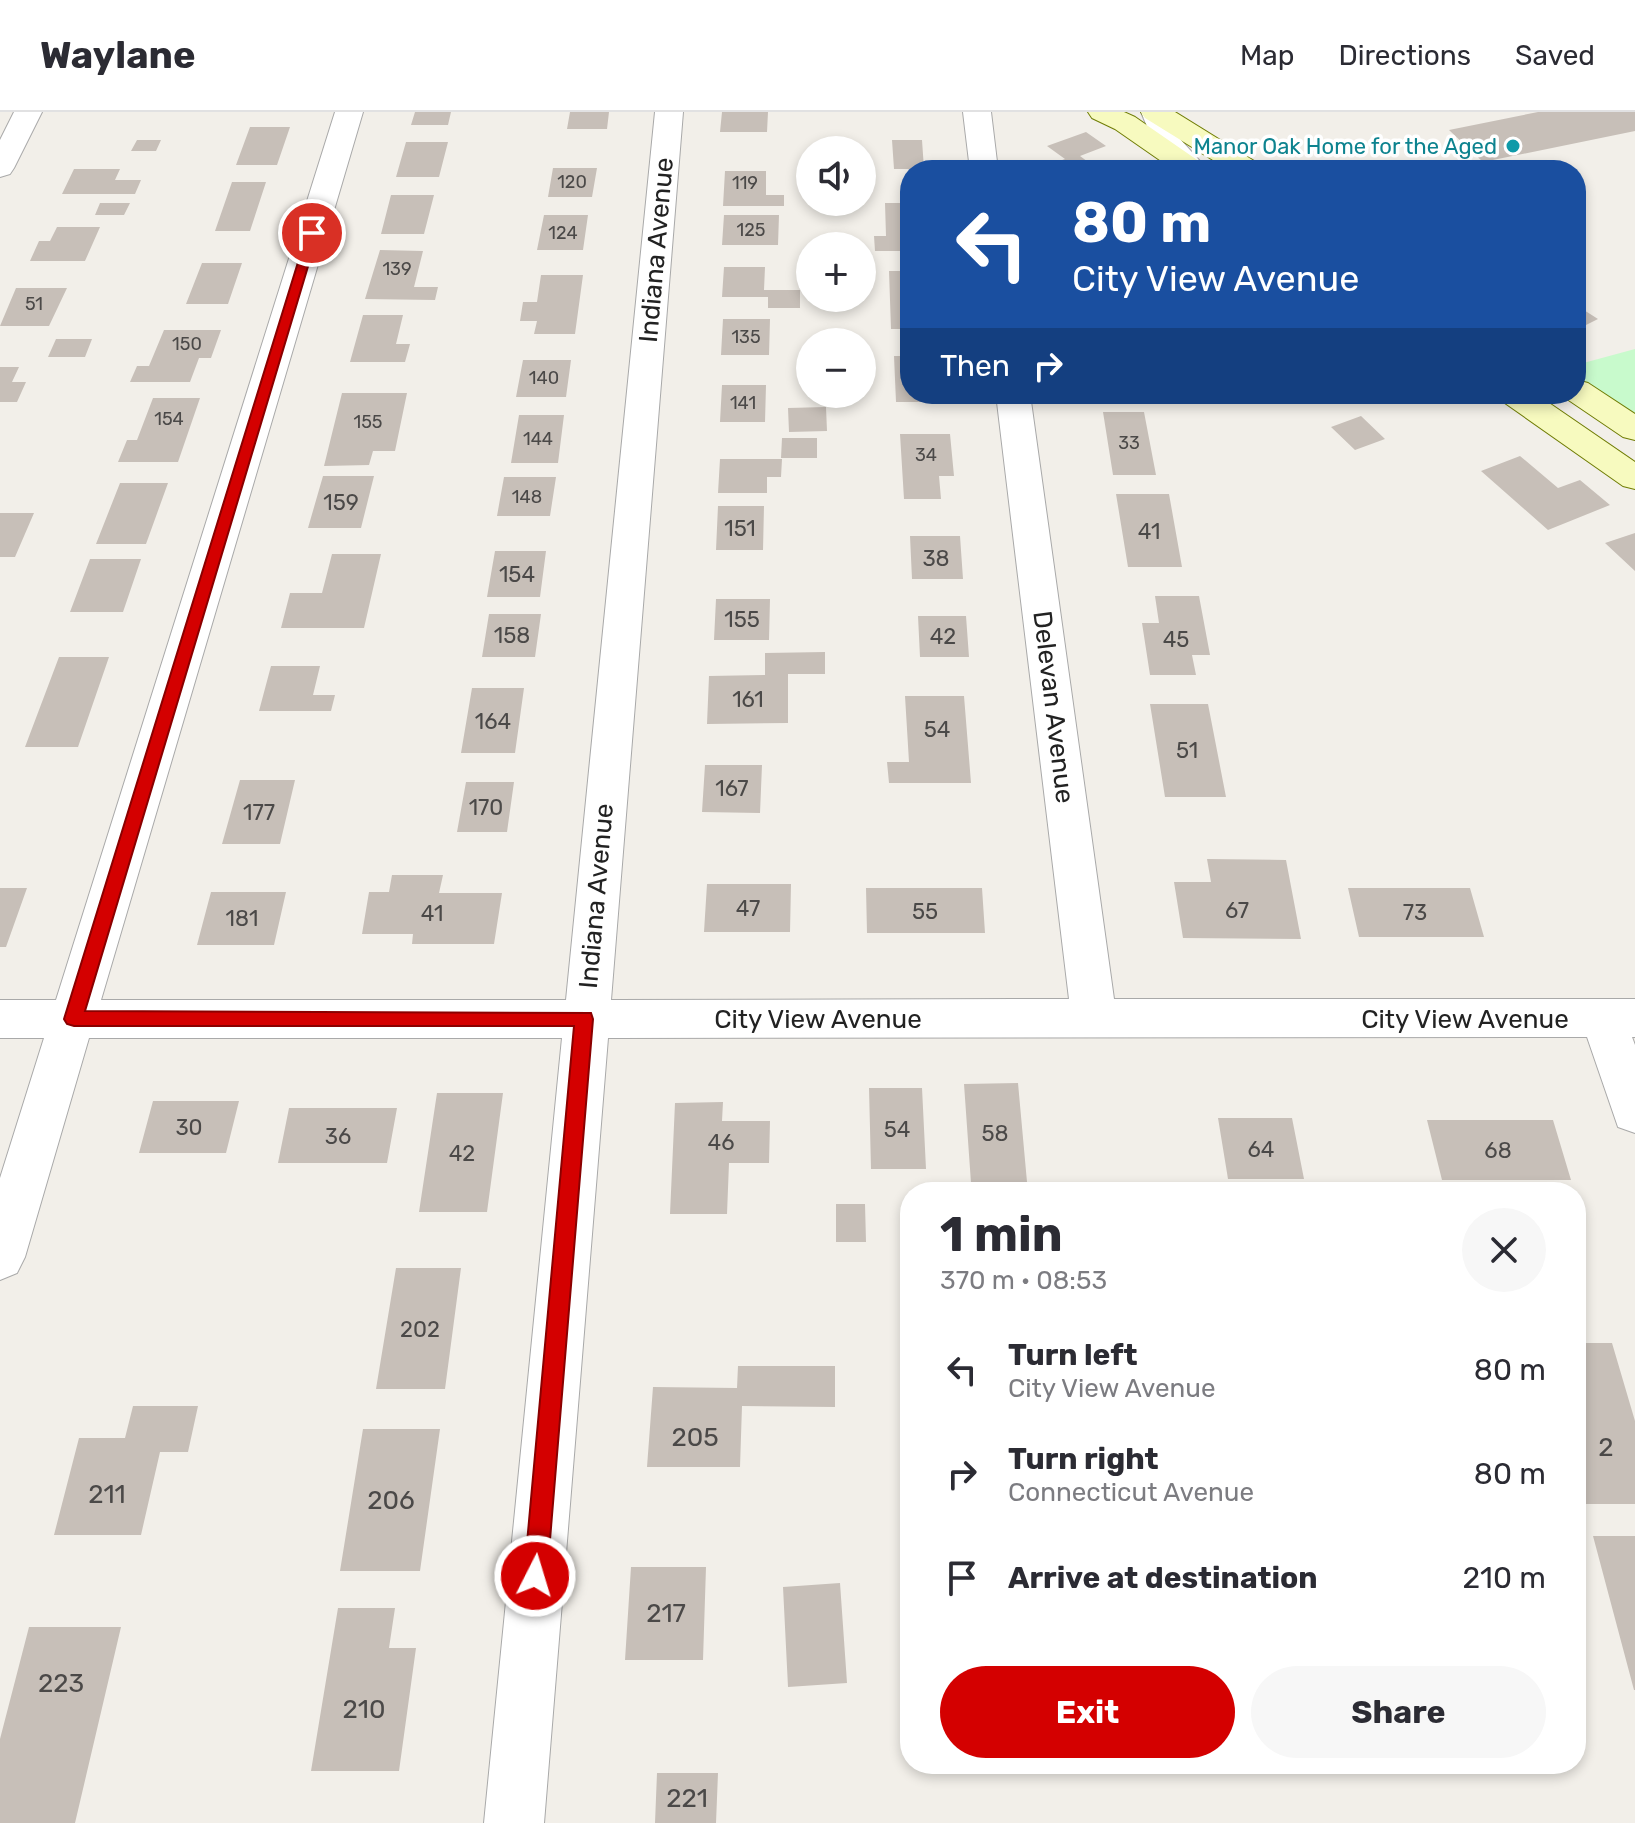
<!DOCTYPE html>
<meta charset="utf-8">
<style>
:root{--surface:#fff;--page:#f7f7f7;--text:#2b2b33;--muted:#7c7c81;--line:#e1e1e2;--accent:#d40000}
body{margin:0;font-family:Rubik,sans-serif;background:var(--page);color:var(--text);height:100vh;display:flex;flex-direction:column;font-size:30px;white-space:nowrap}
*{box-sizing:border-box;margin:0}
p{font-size:26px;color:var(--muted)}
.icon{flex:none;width:44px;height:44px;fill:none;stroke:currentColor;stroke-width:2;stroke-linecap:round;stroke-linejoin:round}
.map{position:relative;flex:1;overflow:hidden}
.sheet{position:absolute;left:900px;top:1070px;width:686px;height:592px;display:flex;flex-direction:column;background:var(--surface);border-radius:32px;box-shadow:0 4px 12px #0003}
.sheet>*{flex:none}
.guide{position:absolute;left:900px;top:48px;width:686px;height:244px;border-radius:32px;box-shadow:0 4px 12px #0003;background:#1a4fa0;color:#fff;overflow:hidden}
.buttons{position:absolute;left:796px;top:24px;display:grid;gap:16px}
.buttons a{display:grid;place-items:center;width:80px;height:80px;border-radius:50%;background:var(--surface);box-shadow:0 4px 12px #0003;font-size:40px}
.pin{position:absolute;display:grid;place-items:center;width:68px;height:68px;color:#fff;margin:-34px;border:4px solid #fff;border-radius:50%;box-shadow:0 2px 8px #0007}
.me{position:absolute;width:88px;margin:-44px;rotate:5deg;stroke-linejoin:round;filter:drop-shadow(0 0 6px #0008)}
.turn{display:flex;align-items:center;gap:28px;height:168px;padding:0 40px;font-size:36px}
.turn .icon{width:104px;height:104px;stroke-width:2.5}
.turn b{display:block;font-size:56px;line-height:68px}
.then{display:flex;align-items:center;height:76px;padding:0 40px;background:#0003;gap:16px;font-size:30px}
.round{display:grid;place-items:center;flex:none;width:84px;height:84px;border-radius:42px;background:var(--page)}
.head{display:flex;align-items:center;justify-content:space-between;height:136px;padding:0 40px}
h1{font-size:48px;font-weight:700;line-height:60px}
.button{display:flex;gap:16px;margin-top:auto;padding:16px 40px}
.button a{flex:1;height:92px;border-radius:48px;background:var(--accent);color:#fff;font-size:32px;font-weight:700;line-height:92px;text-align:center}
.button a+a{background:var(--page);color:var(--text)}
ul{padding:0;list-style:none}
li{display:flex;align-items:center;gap:24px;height:104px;padding:0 40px}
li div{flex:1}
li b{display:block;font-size:30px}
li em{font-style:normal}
header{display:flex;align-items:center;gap:48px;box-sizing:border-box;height:112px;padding:0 40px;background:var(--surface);border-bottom:2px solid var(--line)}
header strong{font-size:38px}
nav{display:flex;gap:44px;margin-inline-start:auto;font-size:28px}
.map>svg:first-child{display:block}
.park{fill:#c8facc}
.building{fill:#c7bfb8}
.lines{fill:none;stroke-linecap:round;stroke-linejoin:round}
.street-casing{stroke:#a9a9a9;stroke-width:2}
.secondary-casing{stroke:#707d05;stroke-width:2}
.street{fill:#fff;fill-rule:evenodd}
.secondary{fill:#f7fabf;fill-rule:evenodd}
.route{fill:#d40000;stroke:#8a0000;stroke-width:2}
.culture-dot{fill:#0f9aa8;stroke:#fff;stroke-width:3}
.labels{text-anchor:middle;stroke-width:7;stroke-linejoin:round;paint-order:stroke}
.far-number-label{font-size:18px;fill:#4b4948}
.far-culture-label{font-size:22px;fill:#0d838f;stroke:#fff;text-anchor:end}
.number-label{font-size:22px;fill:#4b4948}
.street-label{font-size:26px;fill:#222;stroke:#fff}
.near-number-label{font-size:26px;fill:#4b4948}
</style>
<header>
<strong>Waylane</strong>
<nav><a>Map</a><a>Directions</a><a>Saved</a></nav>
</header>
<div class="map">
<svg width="1635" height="1711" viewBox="0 0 1635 1711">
<rect width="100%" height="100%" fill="#f2efe9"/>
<!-- park -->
<path class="park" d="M1635 237V312L1576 273V253Z"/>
<!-- building -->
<path class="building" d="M415 0H451L448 13H411Z
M570 0H609L607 17H567Z
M722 0H768L767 20H720Z
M1538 0H1635V19L1483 50 1449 18Z
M250 15H290L277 53H236Z
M1086 20 1106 34 1080 44 1099 58H1059L1051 52 1065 47 1047 34Z
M137 28H161L156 39H131Z
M892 28H922L924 57H894Z
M406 30H448L439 65H396Z
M553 56H597L592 85H548Z
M74 57H120L115 68H141L135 82H62Z
M725 59H766V83H784V94H723Z
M232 70H266L250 119H215Z
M391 83H434L424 122H381Z
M100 91H130L124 103H95Z
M885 91H910V139H875L874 124H886Z
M544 103H588L583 138H537Z
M724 103H779L778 133H722Z
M57 115H100L85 149H30L39 129H50Z
M380 138 423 139 414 175H438L435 188 365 187Z
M202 151H242L228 192H186Z
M724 155H765L764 178H800V196H768V185H722Z
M889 159H910V217H891Z
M541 163H583L575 222H534L537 209H520L523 190H537Z
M16 176H67L49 214H0Z
M1576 193 1598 207 1576 218Z
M363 203H403L396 232H410L405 250H350Z
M723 207H770L769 243H721Z
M164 218H221L211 246H199L190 270H130L137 254H149Z
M56 227H92L85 245H48Z
M894 244H910V282H947L948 290H896Z
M523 248H571L566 285H516Z
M0 255H19L12 270H26L17 290H0Z
M722 273H766L765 310H720Z
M342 281H407L395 339H373L369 353 324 354Z
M153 286H200L178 350H118L127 328H137Z
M826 295 827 319 789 320 788 296Z
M1103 300H1144L1156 363H1113Z
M519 303H564L558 351H511Z
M1361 304 1385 327 1355 338 1331 315Z
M900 322H950L954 364H939L941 387H904Z
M782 326H817V346H781Z
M1520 344 1558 376 1580 368 1610 393 1548 418 1481 359Z
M720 347H782L781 365H767V381H718Z
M323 364H374L361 416H308Z
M504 365H556L550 404H497Z
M120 371H168L146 432H96Z
M1116 382H1169L1182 455H1128Z
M718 394H764L763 438H716Z
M0 401H34L15 445H0Z
M1635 421V459L1605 431Z
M910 424H960L963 467H912Z
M495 439H546L540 485H487Z
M332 442H381L364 516H281L290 481H322Z
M90 447H141L123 500H70Z
M1155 484H1199L1210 543H1192L1196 563H1150L1142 511H1159Z
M716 487H770L769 528H714Z
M489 502H541L535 545H482Z
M918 504H966L969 545H920Z
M825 540V562H788V611L707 612 709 564 765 563V541Z
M59 545H109L78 635H25Z
M271 554H320L313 583H335L331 599H259Z
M472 576H524L515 641H461Z
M905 584H964L971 671H889L887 650H909Z
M1150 592H1208L1226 685H1165Z
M705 653H762L760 701 702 700Z
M240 668H295L280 732H222Z
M466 670H514L507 720H457Z
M1207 747 1286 748 1301 827 1183 826 1174 770H1211Z
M392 763H443L439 781H502L494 832H412L413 822H362L369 780H389Z
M707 772H791L790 820H704Z
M0 776H27L6 835H0Z
M866 776H982L985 821H867Z
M1348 776H1470L1484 825H1359Z
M211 780H286L274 833H197Z
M1018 971 1027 1070 971 1071 964 972Z
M869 976H922L926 1057H871Z
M437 981H503L487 1100H419Z
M153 989H239L226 1041H139Z
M723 990 722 1009H770L769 1051H729L727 1102H670L675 991Z
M289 996H397L387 1051H278Z
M1218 1006H1292L1304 1067H1228Z
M1427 1008H1553L1571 1068H1442Z
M836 1092H865L866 1130H836Z
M396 1156H461L445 1277H376Z
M1576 1231H1612L1635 1309V1392H1584L1576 1361Z
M738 1254H835V1295L742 1294 740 1355H647L653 1275 737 1276Z
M133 1294H198L188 1340H160L141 1423H54L79 1326H125Z
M363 1317H440L420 1459H340Z
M1593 1424H1635V1578H1634Z
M631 1455H706L703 1548H625Z
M840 1471 847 1571 788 1575 783 1475Z
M338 1496H395L389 1536H416L399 1659H311Z
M29 1515H121L75 1711H0V1627Z
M657 1661H718L716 1711H655Z"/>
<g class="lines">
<defs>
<path id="street" d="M14 0H42L14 56 10 62 0 65V28Z
M335 0H363L101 888H566L655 0H683L611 888 1069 887 996 282H1030L1114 887H1635V925H1632L1635 933V1021L1618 1015 1587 925 608 926 544 1711H484L562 926H89L25 1145 17 1161 0 1168V1066L44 926H0V888H56Z
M963 0H991L998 58H970Z
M1141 0H1169L1181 28 1208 58H1178L1154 31Z"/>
<path id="secondary" d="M1088 0H1124L1135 5 1203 52 1207 58H1174L1115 17 1092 6Z
M1141 0H1175L1259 52 1263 58H1229L1145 6Z
M1576 268 1588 271 1635 302V328L1623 325 1564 285 1562 282H1576Z
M1497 282H1536L1635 350V377L1623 374 1502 289Z"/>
</defs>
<!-- street casing -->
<use href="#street" class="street-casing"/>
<!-- secondary casing -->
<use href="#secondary" class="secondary-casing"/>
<!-- street -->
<use href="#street" class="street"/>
<!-- secondary -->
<use href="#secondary" class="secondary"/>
</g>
<!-- route -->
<path class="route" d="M308 118 318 121 85 899 591 901 593 907 547 1464 544 1472 535 1475 527 1472 524 1464 574 914H74L67 912 64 907Z"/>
<!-- markers -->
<circle class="culture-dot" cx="1513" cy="34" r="8"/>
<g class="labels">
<!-- far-number labels -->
<g class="far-number-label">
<text x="572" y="76">120</text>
<text x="745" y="77">119</text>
<text x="751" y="124">125</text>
<text x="563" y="127">124</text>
<text x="397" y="163">139</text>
<text x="34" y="198">51</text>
<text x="746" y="231">135</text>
<text x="187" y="238">150</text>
<text x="544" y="272">140</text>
<text x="743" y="297">141</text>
<text x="169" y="313">154</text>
<text x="368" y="316">155</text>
<text x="538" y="333">144</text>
<text x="1129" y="337">33</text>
<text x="926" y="349">34</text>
<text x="527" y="391">148</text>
</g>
<!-- far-culture labels -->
<g class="far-culture-label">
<text x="1497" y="42">Manor Oak Home for the Aged</text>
</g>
<!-- number labels -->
<g class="number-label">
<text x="341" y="398">159</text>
<text x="740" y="424">151</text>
<text x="1149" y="427">41</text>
<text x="936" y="454">38</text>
<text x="517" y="470">154</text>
<text x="742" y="515">155</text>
<text x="512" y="531">158</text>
<text x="943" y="532">42</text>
<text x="1176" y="535">45</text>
<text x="748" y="595">161</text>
<text x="493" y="617">164</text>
<text x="937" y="625">54</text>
<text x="1187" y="646">51</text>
<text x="732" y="684">167</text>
<text x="486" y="703">170</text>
<text x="259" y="708">177</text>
<text x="748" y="804">47</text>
<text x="1237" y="806">67</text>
<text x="925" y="807">55</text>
<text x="1415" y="808">73</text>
<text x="432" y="809">41</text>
<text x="242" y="814">181</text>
<text x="189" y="1023">30</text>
<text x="897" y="1025">54</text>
<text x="995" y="1029">58</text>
<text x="338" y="1032">36</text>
<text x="721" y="1038">46</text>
<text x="1261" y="1045">64</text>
<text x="1498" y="1046">68</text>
<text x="462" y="1049">42</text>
<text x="420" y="1225">202</text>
</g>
<!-- street labels -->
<g class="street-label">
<text transform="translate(656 138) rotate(-85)" y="9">Indiana Avenue</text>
<text transform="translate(1054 595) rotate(83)" y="9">Delevan Avenue</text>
<text transform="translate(596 784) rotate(-85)" y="9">Indiana Avenue</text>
<text x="818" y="916">City View Avenue</text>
<text x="1465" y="916">City View Avenue</text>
</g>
<!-- near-number labels -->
<g class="near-number-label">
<text x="695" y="1334">205</text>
<text x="1606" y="1344">2</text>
<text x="107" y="1391">211</text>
<text x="391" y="1397">206</text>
<text x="666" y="1510">217</text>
<text x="61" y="1580">223</text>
<text x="364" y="1606">210</text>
<text x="687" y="1695">221</text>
</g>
</g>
</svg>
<div class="buttons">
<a><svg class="icon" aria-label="sound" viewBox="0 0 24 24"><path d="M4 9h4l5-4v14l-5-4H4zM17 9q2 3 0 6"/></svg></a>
<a>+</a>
<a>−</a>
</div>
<div class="pin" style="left:312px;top:121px;background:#d93025"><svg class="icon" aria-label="arrive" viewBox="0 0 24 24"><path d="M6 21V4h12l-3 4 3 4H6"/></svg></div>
<svg class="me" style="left:535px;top:1464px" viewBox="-20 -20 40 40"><circle r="17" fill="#d40000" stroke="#fff" stroke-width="3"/><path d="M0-11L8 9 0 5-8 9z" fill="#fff"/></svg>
<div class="guide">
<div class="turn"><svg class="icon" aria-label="left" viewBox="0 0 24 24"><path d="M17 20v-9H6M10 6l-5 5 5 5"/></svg><div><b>80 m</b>City View Avenue</div></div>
<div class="then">Then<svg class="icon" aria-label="right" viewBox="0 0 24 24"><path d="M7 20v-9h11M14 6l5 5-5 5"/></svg></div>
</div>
<section class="sheet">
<div class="head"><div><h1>1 min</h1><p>370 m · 08:53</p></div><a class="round"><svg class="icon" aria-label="close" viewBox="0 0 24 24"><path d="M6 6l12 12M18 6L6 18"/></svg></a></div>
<ul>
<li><svg class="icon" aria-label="left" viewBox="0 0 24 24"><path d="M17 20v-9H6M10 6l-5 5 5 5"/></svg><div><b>Turn left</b><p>City View Avenue</p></div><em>80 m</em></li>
<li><svg class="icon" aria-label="right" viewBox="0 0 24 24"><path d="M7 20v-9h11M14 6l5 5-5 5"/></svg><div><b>Turn right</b><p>Connecticut Avenue</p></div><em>80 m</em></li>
<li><svg class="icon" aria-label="arrive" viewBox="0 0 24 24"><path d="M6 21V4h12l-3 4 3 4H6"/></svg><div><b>Arrive at destination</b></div><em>210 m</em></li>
</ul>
<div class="button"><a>Exit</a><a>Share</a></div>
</section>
</div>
